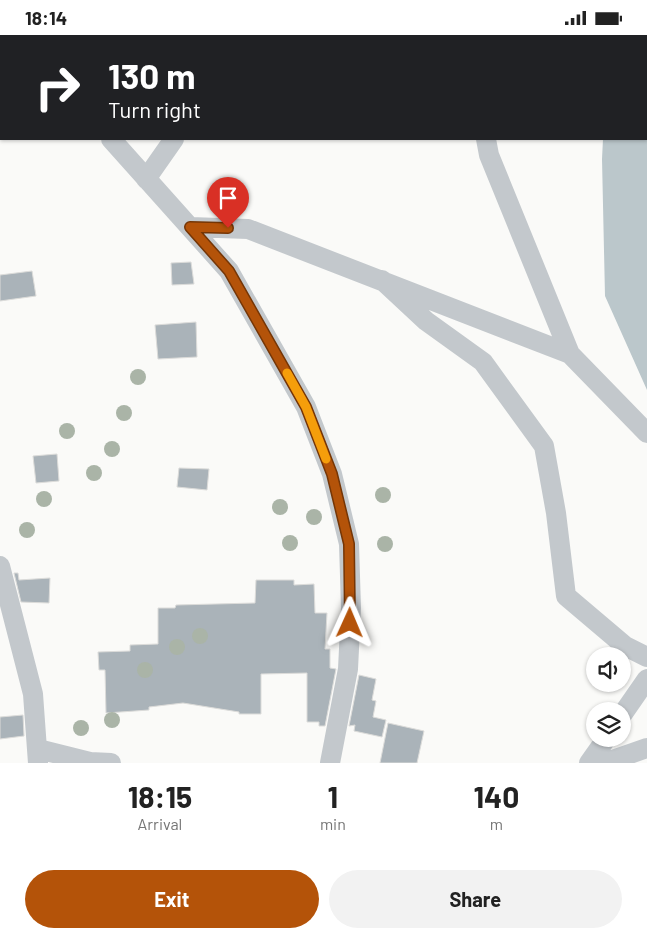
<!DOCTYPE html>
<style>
:root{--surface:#fff;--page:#f2f2f2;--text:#222;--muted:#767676;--accent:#b45309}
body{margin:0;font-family:Barlow,sans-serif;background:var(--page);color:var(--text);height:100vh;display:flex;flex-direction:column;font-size:19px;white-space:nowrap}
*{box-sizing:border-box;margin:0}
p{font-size:16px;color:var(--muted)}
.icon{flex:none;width:28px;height:28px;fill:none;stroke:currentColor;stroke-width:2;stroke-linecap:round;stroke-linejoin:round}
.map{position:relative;height:728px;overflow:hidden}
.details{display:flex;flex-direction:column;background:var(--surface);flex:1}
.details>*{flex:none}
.hud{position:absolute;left:0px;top:0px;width:648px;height:105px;box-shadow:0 1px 4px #0004;background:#202124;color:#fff;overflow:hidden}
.fabs{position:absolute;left:586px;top:612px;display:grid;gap:10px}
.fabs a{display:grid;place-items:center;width:45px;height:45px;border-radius:50%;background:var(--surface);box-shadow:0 1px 4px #0004;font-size:25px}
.pin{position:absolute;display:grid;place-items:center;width:42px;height:42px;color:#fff;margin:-51px -21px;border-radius:50% 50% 50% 0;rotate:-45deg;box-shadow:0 0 5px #0007}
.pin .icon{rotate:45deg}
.me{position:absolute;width:55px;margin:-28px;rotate:1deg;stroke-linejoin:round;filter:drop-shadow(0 0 4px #0008)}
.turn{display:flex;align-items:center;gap:18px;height:105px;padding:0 25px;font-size:22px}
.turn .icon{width:65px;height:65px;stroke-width:2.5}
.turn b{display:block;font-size:35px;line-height:42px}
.eta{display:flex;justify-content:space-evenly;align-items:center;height:85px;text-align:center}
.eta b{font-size:30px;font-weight:700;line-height:35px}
.primary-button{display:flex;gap:10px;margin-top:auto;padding:10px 25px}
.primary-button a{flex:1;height:58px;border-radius:30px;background:var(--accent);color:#fff;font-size:20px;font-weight:700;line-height:58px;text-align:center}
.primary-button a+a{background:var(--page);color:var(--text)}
.status{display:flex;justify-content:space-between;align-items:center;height:35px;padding:0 25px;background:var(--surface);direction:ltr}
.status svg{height:14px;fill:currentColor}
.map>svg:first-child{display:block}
.water{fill:#bbc7cb}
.building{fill:#aab3b9;stroke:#dcdcda}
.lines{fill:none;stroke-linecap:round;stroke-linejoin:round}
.minor{stroke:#c3c8cc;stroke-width:20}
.tree{fill:#aab4a7}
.route-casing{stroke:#753606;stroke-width:12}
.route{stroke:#b45309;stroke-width:9}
.slow{stroke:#f59e0b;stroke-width:9}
</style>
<div class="status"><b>18:14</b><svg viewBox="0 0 49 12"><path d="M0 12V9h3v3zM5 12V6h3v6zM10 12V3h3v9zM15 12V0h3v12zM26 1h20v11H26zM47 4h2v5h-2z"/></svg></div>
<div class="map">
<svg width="647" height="728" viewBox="0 0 647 728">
<rect width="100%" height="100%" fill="#fafaf8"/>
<!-- water -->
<path class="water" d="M607 0H647V355L605 261 602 124 603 104H646V1Z"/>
<!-- building -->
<path class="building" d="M191 227 194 249 172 250 171 228Z
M32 236 36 261 0 266V240Z
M196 287 197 322 158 324 155 290Z
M57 419 59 446 36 448 33 421Z
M179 433 209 434 207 455 177 452Z
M14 538H18L19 545 50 543 49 568 21 567Z
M256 545H294V550L314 549 315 578H327L325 614H330V633L336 634 325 691H319V687H307V638L261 639V679H239V677L183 668 149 672V675L106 678 105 635H99L98 617 130 616V610L158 609V573H175L176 570 255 568Z
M359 640 376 644 372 665 376 666 373 682 386 685 382 702 354 696 355 690 349 691Z
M23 680 24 701 0 704V682Z
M388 688 424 696 417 728H380Z"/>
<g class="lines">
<!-- minor -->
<path class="minor" d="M13 0 14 1
M154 0 155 1
M460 0V1
M0 64 1 62
M111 104 229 236 306 372 332 439 349 509 351 573 348 634 330 728
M486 104 489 120 570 319 647 398
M146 144 174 104
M190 192 248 194 570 319
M382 245 426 286 483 327 544 411 556 478 566 561 625 611 647 622
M0 531 33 659 38 728
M622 680 647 644
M38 714 90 727 111 728
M589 728 606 704
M604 728 647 713"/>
</g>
<!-- trees -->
<g class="tree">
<circle cx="138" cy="342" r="8"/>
<circle cx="124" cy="378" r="8"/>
<circle cx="67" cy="396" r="8"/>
<circle cx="112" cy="414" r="8"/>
<circle cx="94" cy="438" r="8"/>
<circle cx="383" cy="460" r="8"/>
<circle cx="44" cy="464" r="8"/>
<circle cx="280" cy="472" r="8"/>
<circle cx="314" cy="482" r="8"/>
<circle cx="27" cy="495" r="8"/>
<circle cx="290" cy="508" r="8"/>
<circle cx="385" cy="509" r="8"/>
<circle cx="200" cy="601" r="8"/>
<circle cx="177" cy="612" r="8"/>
<circle cx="145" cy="635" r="8"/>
<circle cx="112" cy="685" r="8"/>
<circle cx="81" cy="693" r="8"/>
</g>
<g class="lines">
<defs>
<path id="route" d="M228 193 190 192 229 236 306 372 332 439 349 509 350 588"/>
</defs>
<!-- route casing -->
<use href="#route" class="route-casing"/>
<!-- route -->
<use href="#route" class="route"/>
<!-- slow -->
<path class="slow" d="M287 338 306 372 326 424"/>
</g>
</svg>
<div class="fabs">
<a><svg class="icon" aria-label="sound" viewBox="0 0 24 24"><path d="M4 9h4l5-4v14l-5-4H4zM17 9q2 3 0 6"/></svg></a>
<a><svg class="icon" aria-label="layers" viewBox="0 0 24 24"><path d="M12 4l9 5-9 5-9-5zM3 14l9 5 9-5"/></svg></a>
</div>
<div class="pin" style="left:228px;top:193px;background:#d93025"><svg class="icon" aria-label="arrive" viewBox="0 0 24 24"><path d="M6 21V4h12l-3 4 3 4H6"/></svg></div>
<svg class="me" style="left:350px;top:588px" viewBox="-20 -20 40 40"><path d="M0-17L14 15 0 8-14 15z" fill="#b45309" stroke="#fff" stroke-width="4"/></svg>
<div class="hud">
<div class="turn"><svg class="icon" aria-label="right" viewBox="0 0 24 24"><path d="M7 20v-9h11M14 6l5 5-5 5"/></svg><div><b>130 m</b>Turn right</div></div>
</div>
</div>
<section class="details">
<div class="eta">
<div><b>18:15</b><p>Arrival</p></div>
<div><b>1</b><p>min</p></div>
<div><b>140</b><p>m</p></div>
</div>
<div class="primary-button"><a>Exit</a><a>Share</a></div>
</section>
